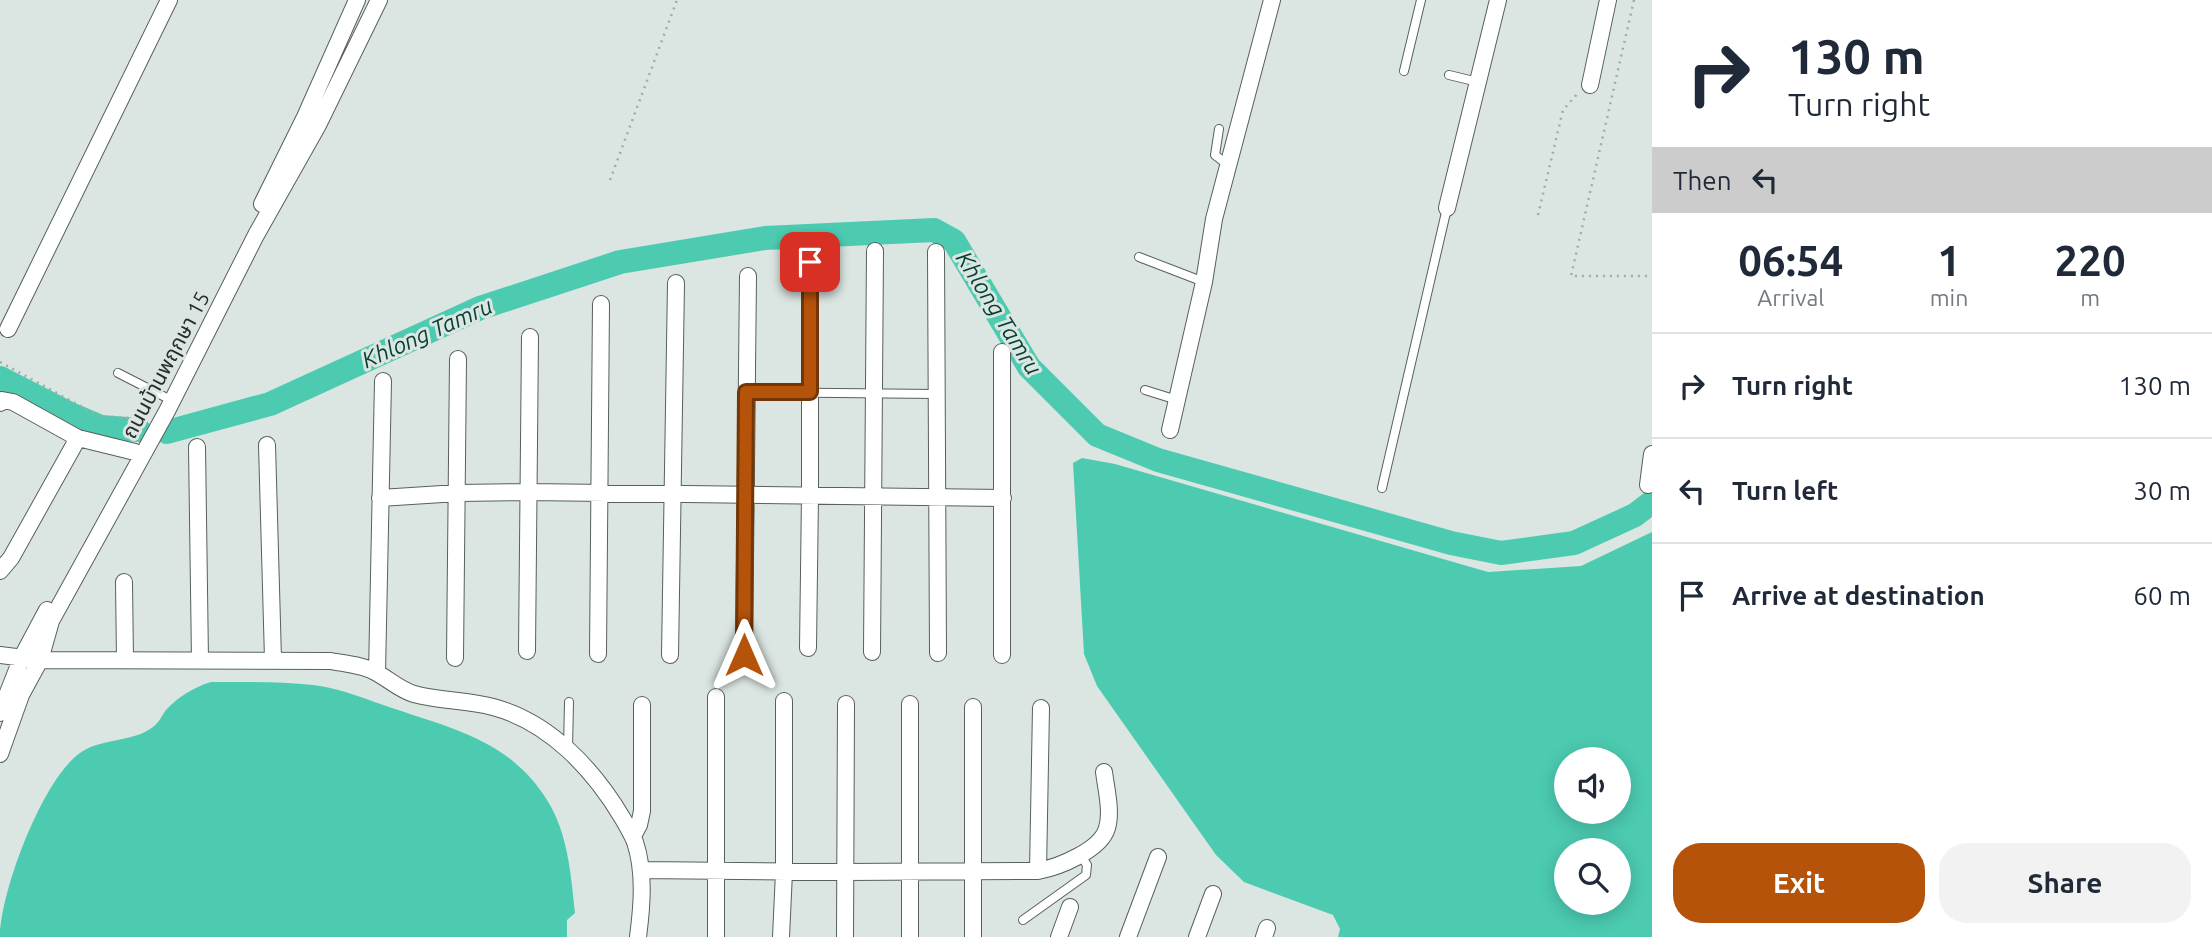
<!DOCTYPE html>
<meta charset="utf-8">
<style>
:root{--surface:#fff;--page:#f2f2f3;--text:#1f2937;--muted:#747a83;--line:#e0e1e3;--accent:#b45309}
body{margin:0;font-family:Ubuntu,"Noto Sans Thai",sans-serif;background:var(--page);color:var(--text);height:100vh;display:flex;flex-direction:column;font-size:26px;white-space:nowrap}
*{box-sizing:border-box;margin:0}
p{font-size:23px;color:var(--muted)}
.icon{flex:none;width:38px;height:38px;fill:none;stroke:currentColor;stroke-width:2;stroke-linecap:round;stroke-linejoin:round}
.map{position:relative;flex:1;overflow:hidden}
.sheet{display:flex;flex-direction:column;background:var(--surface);width:560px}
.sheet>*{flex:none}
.banner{background:#fff;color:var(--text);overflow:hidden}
.buttons{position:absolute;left:1554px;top:747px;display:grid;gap:14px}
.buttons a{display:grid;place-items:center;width:77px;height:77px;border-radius:50%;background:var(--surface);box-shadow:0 4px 18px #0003;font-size:35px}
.pin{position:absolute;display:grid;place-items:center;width:60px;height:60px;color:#fff;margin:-30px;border-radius:14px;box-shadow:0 4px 10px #0006}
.me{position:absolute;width:77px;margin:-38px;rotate:0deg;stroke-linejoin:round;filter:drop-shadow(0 0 5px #0008)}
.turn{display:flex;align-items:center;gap:24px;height:147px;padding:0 21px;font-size:32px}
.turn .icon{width:91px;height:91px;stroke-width:2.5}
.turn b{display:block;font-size:49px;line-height:60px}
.then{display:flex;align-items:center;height:66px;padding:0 21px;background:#0003;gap:14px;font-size:26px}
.eta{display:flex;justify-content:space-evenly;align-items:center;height:119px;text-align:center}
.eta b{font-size:42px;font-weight:700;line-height:49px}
.action{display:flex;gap:14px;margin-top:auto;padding:14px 21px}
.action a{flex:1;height:80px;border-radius:28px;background:var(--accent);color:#fff;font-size:28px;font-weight:700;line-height:80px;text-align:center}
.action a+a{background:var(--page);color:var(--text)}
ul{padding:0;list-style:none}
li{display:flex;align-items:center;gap:21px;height:105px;padding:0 21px;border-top:2px solid var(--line)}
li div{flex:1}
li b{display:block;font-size:26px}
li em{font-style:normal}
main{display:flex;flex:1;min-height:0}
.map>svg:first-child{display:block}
.water{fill:#4ccbb1;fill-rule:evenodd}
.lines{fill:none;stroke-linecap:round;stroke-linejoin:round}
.river{stroke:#4ccbb1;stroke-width:24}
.service-casing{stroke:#57605d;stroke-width:10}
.minor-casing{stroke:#57605d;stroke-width:18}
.path{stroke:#a2aba8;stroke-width:2.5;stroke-dasharray:2 5;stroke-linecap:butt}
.service{stroke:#fff;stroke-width:8}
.minor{stroke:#fff;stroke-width:16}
.route-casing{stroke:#753606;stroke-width:18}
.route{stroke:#b45309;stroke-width:12}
.labels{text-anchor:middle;stroke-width:6;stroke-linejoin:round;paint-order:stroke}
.street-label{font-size:21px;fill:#282c2b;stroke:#dbe6e2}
.water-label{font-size:23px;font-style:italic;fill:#043f34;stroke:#dbe6e2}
</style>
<main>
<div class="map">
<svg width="1652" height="937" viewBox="0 0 1652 937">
<rect width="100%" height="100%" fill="#dbe6e2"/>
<!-- water -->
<path class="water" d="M1082 458 1115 464 1488 572 1581 566 1652 532V937H1338L1340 929 1333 915 1244 882 1216 855 1097 686 1084 654 1073 463ZM1566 760H1619V812H1566ZM1566 850H1619V903H1566Z
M211 682C245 682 279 681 313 685 340 688 368 700 395 709 455 729 511 742 547 800 568 833 571 875 575 913L567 920V937H0C0 892 44 774 83 751 104 738 134 742 153 727 159 723 162 715 166 710 178 697 194 687 211 682Z"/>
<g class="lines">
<!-- river -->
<path class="river" d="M0 378 68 413 101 427 139 430
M167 432 270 404 480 308 620 262 765 238 934 230 954 241 1029 367 1097 435 1158 460 1451 543 1501 553 1574 543 1635 515 1652 502"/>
<defs>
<path id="service" d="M1404 71 1421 0
M1449 75 1478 82
M1219 129 1215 155 1228 165
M1139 257 1204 282
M118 373 165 397
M1145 390 1177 400
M746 392 937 394
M1382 488 1447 208
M568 749 569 702
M1023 920 1086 875 1087 865 1080 854"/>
<path id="minor" d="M1590 85 1608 0
M262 204 305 117 357 0
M1447 208 1498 0
M936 252 938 653
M8 329 169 0
M0 403 2 400 13 402 78 438 135 452
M1170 430 1204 282 1214 219 1272 0
M267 445 273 659
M197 447 200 660
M1648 485 1652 454
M380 498 458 493 528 492 1003 498
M0 571 11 558 78 438
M124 582 125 660
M808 648 810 495V262
M527 651 530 337
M872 652 875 251
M598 654 601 304
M0 655 40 660 331 661C346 664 364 665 377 673 390 680 400 690 414 694 439 701 467 700 493 707 550 722 594 770 623 819 627 826 632 834 635 842 645 872 642 906 638 937
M670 655 676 283
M744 655 748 276
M1002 655V352
M455 658 458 359
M377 673 383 381
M0 713 22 657 47 610
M0 754 21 695 40 660 51 621 167 411 256 235 318 125 379 0
M633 836 639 825 642 811V705
M641 870 844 872 1038 871C1059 867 1101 850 1107 828 1112 812 1106 788 1104 772
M1038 871 1041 708
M716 937V697
M781 937 784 872V701
M845 937 846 704
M910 937V704
M973 937V707
M1059 937 1070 907
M1128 937 1158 857
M1197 937 1213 894
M1264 937 1267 928"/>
</defs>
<!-- service casing -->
<use href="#service" class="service-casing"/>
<!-- minor casing -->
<use href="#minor" class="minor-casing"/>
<!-- path -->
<path class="path" d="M1634 0 1571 276H1652
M610 180 677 0
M1538 215 1563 110 1579 92
M0 362 99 416 147 419"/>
<!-- service -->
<use href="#service" class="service"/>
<!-- minor -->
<use href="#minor" class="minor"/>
</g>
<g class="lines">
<defs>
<path id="route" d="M744 655 746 392H810V262"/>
</defs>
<!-- route casing -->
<use href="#route" class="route-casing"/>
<!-- route -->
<use href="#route" class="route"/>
</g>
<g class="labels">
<!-- street labels -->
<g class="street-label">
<text transform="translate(166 365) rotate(-62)" y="7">ถนนบ้านพฤกษา 15</text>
</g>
<!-- water labels -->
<g class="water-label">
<text transform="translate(999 313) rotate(58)" y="8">Khlong Tamru</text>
<text transform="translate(427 333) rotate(-24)" y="8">Khlong Tamru</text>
</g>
</g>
</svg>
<div class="buttons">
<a><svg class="icon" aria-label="sound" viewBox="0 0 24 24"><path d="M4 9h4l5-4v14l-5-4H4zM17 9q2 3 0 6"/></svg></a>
<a><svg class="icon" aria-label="search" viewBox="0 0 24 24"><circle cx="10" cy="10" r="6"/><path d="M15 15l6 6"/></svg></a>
</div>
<div class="pin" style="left:810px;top:262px;background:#d93025"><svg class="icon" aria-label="arrive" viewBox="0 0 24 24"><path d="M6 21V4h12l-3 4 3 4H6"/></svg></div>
<svg class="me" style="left:744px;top:655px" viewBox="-20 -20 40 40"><path d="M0-17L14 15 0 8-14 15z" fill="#b45309" stroke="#fff" stroke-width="4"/></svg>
</div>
<section class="sheet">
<div class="banner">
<div class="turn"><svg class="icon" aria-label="right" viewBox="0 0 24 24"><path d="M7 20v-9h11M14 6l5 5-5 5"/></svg><div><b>130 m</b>Turn right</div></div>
<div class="then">Then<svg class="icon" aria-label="left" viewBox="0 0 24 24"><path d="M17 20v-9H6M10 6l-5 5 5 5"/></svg></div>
</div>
<div class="eta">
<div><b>06:54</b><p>Arrival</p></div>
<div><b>1</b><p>min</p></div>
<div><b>220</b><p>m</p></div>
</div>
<ul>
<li><svg class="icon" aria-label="right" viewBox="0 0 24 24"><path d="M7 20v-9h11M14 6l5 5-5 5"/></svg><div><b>Turn right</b></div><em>130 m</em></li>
<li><svg class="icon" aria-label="left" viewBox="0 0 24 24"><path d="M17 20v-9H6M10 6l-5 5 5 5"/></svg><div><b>Turn left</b></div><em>30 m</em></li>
<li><svg class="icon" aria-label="arrive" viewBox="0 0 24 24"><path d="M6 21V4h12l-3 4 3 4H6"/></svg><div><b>Arrive at destination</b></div><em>60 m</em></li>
</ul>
<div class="action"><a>Exit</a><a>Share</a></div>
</section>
</main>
